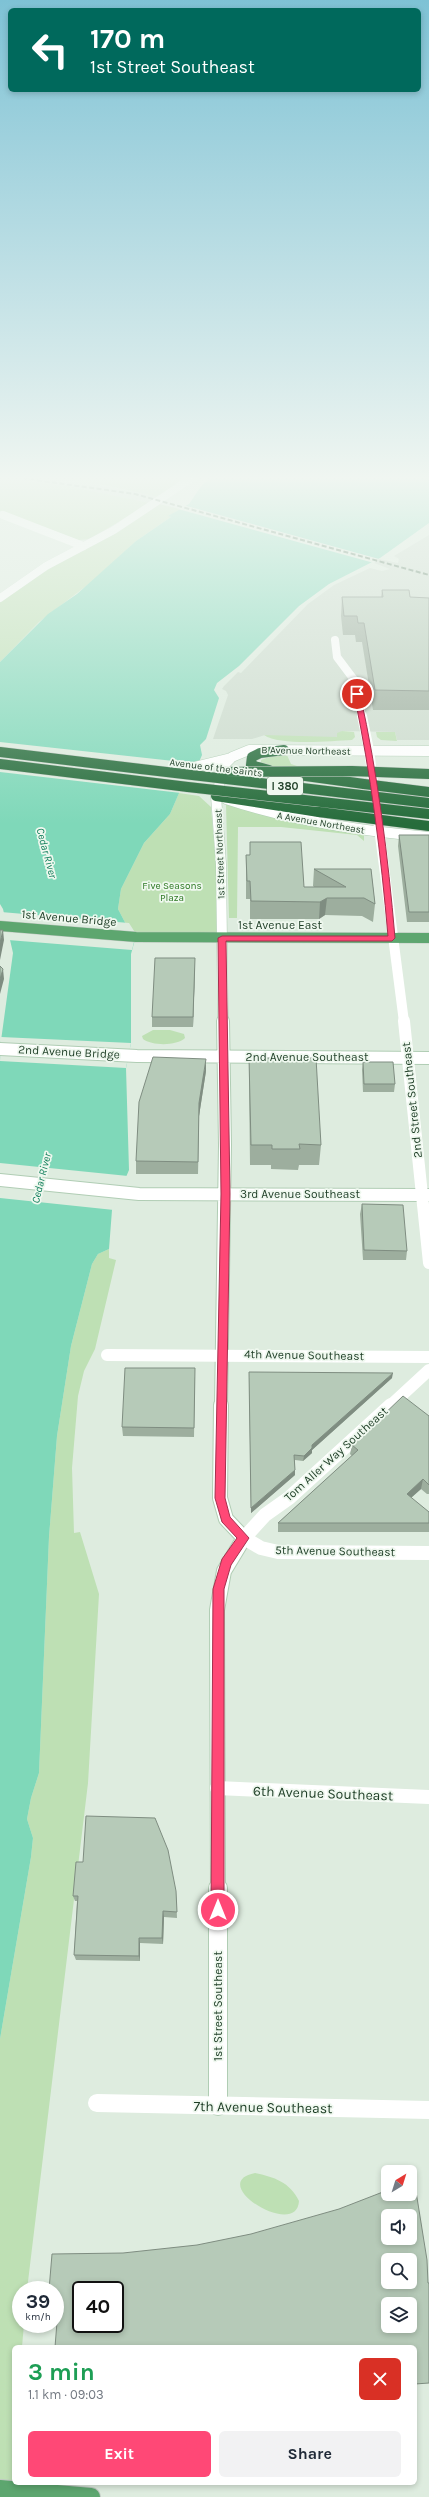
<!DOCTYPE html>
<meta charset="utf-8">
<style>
:root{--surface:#fff;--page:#f2f2f3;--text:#1f2937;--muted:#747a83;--accent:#ff4876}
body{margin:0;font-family:Karla,sans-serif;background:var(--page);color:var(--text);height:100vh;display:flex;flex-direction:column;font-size:15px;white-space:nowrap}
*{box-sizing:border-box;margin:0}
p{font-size:13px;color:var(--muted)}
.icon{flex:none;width:22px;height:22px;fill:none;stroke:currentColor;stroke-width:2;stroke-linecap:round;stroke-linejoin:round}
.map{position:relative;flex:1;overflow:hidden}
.panel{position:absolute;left:12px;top:2345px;width:405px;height:140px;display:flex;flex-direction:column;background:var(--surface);border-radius:6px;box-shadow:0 2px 6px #0003}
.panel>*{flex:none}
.banner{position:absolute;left:8px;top:8px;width:413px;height:84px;border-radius:6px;box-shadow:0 2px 6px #0003;background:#00695c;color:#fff;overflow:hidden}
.needle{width:26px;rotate:38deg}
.fabs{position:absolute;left:381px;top:2165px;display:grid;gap:8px}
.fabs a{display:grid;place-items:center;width:36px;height:36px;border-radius:6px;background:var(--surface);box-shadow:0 2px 6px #0003;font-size:20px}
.speed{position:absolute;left:12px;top:2281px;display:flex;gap:8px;font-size:20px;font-weight:700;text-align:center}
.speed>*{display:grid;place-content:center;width:52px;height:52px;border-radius:50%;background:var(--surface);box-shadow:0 2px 6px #0003;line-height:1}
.speed small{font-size:10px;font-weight:400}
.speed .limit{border:2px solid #111;border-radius:6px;background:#fff;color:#111}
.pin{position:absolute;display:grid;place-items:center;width:34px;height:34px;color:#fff;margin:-17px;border:2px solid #fff;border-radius:50%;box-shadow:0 1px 4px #0007}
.me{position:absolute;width:44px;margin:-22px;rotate:0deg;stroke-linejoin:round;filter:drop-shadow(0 0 3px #0008)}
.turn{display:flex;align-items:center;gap:14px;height:84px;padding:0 16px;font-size:18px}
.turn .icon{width:52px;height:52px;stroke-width:2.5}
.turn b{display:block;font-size:28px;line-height:34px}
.round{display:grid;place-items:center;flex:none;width:42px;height:42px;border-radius:6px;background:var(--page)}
.headline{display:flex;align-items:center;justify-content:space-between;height:68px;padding:0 16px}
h1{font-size:24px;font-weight:700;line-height:30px;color:#1e9e55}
.cta{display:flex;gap:8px;margin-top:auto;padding:8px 16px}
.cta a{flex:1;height:46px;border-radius:6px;background:var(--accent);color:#fff;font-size:16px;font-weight:700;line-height:46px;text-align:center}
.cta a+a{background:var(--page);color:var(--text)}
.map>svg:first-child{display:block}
.built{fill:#ccdbcd}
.green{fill:#bee0b4}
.water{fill:#7fd8b9}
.pier{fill:#deecdf}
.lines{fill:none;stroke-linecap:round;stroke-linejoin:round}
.secondary-far4-casing{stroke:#b0cdb4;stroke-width:8}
.secondary-far3-casing{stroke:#b0cdb4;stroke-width:11}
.secondary-far2-casing{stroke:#b0cdb4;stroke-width:14}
.secondary-far1-casing{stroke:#b0cdb4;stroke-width:16}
.secondary-casing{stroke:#b0cdb4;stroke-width:20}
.primary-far1-casing{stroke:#c0c9c2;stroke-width:11}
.primary-casing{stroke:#c0c9c2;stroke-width:20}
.highway-casing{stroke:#c0c9c2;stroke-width:11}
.street-far4{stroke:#fff;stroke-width:8}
.street-far3{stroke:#fff;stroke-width:10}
.street-far2{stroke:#fff;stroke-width:12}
.street-far1{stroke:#fff;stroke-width:14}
.street{stroke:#fff;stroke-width:18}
.secondary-far4{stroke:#fff;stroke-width:8}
.secondary-far3{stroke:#fff;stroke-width:10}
.secondary-far2{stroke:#fff;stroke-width:12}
.secondary-far1{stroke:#fff;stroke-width:14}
.secondary{stroke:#fff;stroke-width:18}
.primary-far1{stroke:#5da66f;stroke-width:10}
.primary{stroke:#5da66f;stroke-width:18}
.highway{stroke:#266c3b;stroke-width:10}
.rail{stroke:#57795f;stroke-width:2;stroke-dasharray:5 2.5;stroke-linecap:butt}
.highway-bridge-casing{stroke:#c0c9c2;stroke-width:11;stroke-linecap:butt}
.highway-bridge{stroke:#266c3b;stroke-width:10}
.wall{fill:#9dae9e}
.shaded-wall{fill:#7f8d81}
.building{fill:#b6cab8;stroke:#7f8d81;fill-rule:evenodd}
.route{fill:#ff4876;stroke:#a62f4d}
.labels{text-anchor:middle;stroke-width:3.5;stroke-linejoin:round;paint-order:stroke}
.far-street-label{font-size:10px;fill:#1d3d25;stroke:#eff8ef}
.far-park-label{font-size:10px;fill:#2d7823;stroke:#eff8ef}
.shield{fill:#eff8ef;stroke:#5c7562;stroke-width:1}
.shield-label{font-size:11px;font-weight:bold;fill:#1d3d25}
.far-water-label{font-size:11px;font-style:italic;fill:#117f5b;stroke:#eff8ef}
.street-label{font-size:12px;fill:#1d3d25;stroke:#eff8ef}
.near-street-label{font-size:14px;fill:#1d3d25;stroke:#eff8ef}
</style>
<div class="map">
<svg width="429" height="2497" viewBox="0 0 429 2497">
<rect width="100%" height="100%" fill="#deecdf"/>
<!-- built -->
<path class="built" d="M0 474H30L78 481 158 497 150 503 68 486 0 478Z
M429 535V740H397L395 732 342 731 338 737H268L265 735 252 739H213L228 695 226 691 222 689 224 686 238 672 241 673 308 604 334 585 370 568 382 571 390 569 374 563 379 559 398 563 399 559 394 556Z"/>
<!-- green -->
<path class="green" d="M30 474H193L158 497 109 486Z
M0 478 68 486 150 503 90 539 79 540 0 511Z
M159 504 180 509 169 516 171 517 136 541 98 577 39 622 0 662V598Z
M342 731 354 732 355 737 352 740C331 741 280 746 264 735L337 737V733Z
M376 732H395L397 741 381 740 377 737Z
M287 755 291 764 300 767 281 769 261 764V760L272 756Z
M179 793 199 796 211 807 222 938 136 936 129 930 118 909 121 889 144 843 170 814Z
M226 804 364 834V841L357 835 281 827H238L237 918H229Z
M153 1030H170L184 1034 185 1038C177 1046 152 1046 143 1039L142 1036Z
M109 1249V1258L116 1260 95 1349 84 1371 78 1396 72 1468 74 1533 80 1532 99 1594 88 1783 27 2290H21V2324H24L22 2347H14L12 2453 14 2483 0 2497V2039L31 1857 33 1838 27 1819 31 1798 39 1773 49 1537 57 1436 71 1346 92 1264 98 1254Z
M255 2173C274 2177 290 2182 299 2201 297 2240 205 2183 255 2173Z"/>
<!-- water -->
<path class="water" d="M217 474H429V523L380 558 329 584 299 606 239 666 217 683 214 690 219 698 206 739 200 745 202 755 199 762 192 763 170 814 144 843 121 889 118 909 129 930 136 936 131 954V1043L126 1068 129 1170 112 1210 109 1249 98 1254 92 1264 71 1346 57 1436 49 1537 39 1773 31 1798 27 1819 33 1838 31 1857 0 2039V1048L13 953 3 909 0 904V662L48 614 77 594 136 541 171 517 168 516 189 504 202 485Z"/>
<!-- pier -->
<path class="pier" d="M183 505 379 559 374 563 178 509Z
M0 742 192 763 190 767H192L181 793 0 772Z
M1 912 129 923 136 934 132 950 8 940Z
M1 1037 131 1043 126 1068 0 1061Z
M0 1163 128 1176 114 1210 0 1198Z"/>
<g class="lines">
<defs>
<path id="secondary-far4" d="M0 598 46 566 114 530 198 474"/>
<path id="secondary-far3" d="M190 768 231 758
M226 799C292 821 360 831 429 837
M223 1022 221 864 216 796 225 764 232 757 249 750 429 751"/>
<path id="secondary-far2" d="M0 1049 137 1056 429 1058
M0 1180 139 1194 429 1195
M221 1406 225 1145 223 1021"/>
<path id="secondary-far1" d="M218 1889 217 1610 224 1571 244 1538 226 1519 220 1498 221 1405"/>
<path id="secondary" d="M218 1888V2106"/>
<path id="primary-far1" d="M0 926 136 937 429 938"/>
<path id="primary" d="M0 2489 91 2497"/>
<path id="highway" d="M0 752 141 769
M0 764 188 787
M269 770 251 765 252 757 260 753 284 750
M291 774 364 784
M216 796 319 812"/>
</defs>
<!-- secondary-far4 casing -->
<use href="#secondary-far4" class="secondary-far4-casing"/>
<!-- secondary-far3 casing -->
<use href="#secondary-far3" class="secondary-far3-casing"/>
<!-- secondary-far2 casing -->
<use href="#secondary-far2" class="secondary-far2-casing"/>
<!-- secondary-far1 casing -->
<use href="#secondary-far1" class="secondary-far1-casing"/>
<!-- secondary casing -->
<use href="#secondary" class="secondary-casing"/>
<!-- primary-far1 casing -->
<use href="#primary-far1" class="primary-far1-casing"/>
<!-- primary casing -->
<use href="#primary" class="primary-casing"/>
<!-- highway casing -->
<use href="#highway" class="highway-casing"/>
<!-- street-far4 -->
<path class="street-far4" d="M3 515 83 546
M335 640 337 657 355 681 362 717"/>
<!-- street-far3 -->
<path class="street-far3" d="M362 716 369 750 404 1022"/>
<!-- street-far2 -->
<path class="street-far2" d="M404 1021 429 1263
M107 1355 429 1357
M390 1406 429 1370"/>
<!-- street-far1 -->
<path class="street-far1" d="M391 1405 289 1498 265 1515 244 1538 261 1548 278 1552 429 1553
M217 1788 429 1797"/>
<!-- street -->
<path class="street" d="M97 2103 429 2110"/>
<!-- secondary-far4 -->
<use href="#secondary-far4" class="secondary-far4"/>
<!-- secondary-far3 -->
<use href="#secondary-far3" class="secondary-far3"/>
<!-- secondary-far2 -->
<use href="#secondary-far2" class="secondary-far2"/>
<!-- secondary-far1 -->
<use href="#secondary-far1" class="secondary-far1"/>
<!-- secondary -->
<use href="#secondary" class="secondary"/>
<!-- primary-far1 -->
<use href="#primary-far1" class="primary-far1"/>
<!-- primary -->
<use href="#primary" class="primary"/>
<!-- highway -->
<use href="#highway" class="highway"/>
<!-- rail -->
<path class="rail" d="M0 475 135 494 429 575"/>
<defs>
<path id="highway-bridge" d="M141 769 429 803
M223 772 352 771 429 774
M364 784 429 792
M188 787 429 814
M319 812 429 826"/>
</defs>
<!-- highway-bridge casing -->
<use href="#highway-bridge" class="highway-bridge-casing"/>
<!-- highway-bridge -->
<use href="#highway-bridge" class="highway-bridge"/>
</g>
<!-- wall -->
<path class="wall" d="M382 590 410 597 429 598V710H373L362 642H356L355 635H343L341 616 342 597H381Z
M399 835H429V922H407L398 846Z
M250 842 304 887H314L313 886 314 869H371L375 904 373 922 362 916 325 915 319 919H250V899H246V855H250Z
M195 968 193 1027H152V1017Z
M249 1058 321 1145 319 1165H299L298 1170 271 1169V1165H250L249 1079Z
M363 1062 395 1084 394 1092H363L362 1070Z
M206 1071 199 1116 198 1174H136V1161Z
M362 1204 407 1251 406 1260H363L360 1214Z
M195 1377 194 1437 123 1436 122 1427Z
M249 1378H392L312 1450V1453L303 1461 295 1460V1475L251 1513Z
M429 1416V1494H427L421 1489 411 1498 429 1512V1532H278V1523L352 1456 350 1454 352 1445Z
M176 1891 177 1918 164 1917 163 1944 140 1943V1961L76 1960 74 1955 77 1901H75L73 1896Z"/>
<!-- shaded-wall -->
<path class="shaded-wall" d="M327 898 325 915 319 919 320 902Z
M3 930 4 940 0 960V943Z
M195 958V968L193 1027V1017Z
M3 969 4 979 0 994V979Z
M206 1059V1071L199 1116 198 1174 199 1103Z
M393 1373 392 1378 312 1450V1453L303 1461 304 1456 312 1445Z
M295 1470V1475L251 1513V1508Z
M423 1479 421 1489 405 1503 407 1494Z
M163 1911 164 1917 163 1944 162 1938Z
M139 1938 140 1943V1961L139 1956Z"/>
<!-- building -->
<path class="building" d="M382 590H409L410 597 429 598V691L375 690 364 623H358L357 616H344L342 597H383Z
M399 835H429V912H409Z
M250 842H301L304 887H346L314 869H371L375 904 364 898H327L320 902 251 901 250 881H247L246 855H250Z
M0 930H3L0 943Z
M155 958H195L193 1017H152Z
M0 966 3 969 0 979Z
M153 1057 206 1059 199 1103 198 1162 136 1161 139 1102Z
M249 1058H316L321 1145 299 1144 300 1149H272V1145H251Z
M363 1062H393L395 1084H364Z
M362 1204 403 1205 407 1251 364 1250Z
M125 1368H195L194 1428 122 1427Z
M249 1372 393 1373 312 1445V1448L304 1456 294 1455 295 1470 251 1508Z
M403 1396 429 1416V1485L423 1479 407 1494 429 1512V1523H278L358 1450 352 1445Z
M86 1816 155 1818 168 1850 176 1891 177 1912 163 1911 162 1938H139V1956L74 1955 78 1896H73L76 1862H83Z
M414 2179 427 2260 428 2283H429V2383L415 2384V2347H55L59 2297 55 2295V2290H49L52 2254 123 2253 197 2245 251 2234 339 2209 388 2190V2194H410V2181ZM388 2216H410V2238H388ZM388 2260H410V2282H388ZM81 2290H115V2324H81ZM388 2304H410V2326H388Z"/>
<!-- sky -->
<linearGradient id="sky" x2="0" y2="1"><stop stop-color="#7ec2d5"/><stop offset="0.58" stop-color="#f0f6f1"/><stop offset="1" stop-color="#f0f6f1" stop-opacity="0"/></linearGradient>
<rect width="429" height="824" fill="url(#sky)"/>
<!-- route -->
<path class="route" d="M357 692 360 694C378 775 388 856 395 938L392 941H226L230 1194 225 1498 230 1517 249 1538 231 1565 224 1589V1910L222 1914 218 1916 213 1914 211 1910 213 1589 222 1559 237 1538 222 1522 215 1498 221 1194 218 938 222 936H388C381 855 371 774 354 694Z"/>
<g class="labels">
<!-- far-street labels -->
<g class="far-street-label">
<text transform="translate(306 750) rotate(1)" y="4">B Avenue Northeast</text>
<text transform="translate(216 767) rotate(7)" y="4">Avenue of the Saints</text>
<text transform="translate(321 822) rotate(10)" y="4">A Avenue Northeast</text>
<text transform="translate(219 854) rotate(-92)" y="4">1st Street Northeast</text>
</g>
<!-- far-park labels -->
<g class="far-park-label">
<text x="172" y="889">Five Seasons<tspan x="172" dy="12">Plaza</tspan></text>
</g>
<!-- shield labels -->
<rect class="shield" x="267" y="777" width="36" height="18" rx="3"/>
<g class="shield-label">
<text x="285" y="790">I 380</text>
</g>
<!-- far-water labels -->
<g class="far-water-label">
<text transform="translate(47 853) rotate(75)" y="4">Cedar River</text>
<text transform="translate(41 1178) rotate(-76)" y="4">Cedar River</text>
</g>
<!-- street labels -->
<g class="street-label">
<text transform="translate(69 918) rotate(5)" y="4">1st Avenue Bridge</text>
<text x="280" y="929">1st Avenue East</text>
<text transform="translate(69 1052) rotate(3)" y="4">2nd Avenue Bridge</text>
<text x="307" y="1061">2nd Avenue Southeast</text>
<text transform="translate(412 1100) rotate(-96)" y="4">2nd Street Southeast</text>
<text x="300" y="1198">3rd Avenue Southeast</text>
<text transform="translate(304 1355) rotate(1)" y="4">4th Avenue Southeast</text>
<text transform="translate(336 1454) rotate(-42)" y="4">Tom Aller Way Southeast</text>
<text transform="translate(335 1551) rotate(1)" y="4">5th Avenue Southeast</text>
<text transform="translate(218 2006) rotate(-90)" y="4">1st Street Southeast</text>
</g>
<!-- near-street labels -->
<g class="near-street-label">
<text transform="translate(323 1793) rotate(2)" y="5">6th Avenue Southeast</text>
<text transform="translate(263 2107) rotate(1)" y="5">7th Avenue Southeast</text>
</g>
</g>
</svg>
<div class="fabs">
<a><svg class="needle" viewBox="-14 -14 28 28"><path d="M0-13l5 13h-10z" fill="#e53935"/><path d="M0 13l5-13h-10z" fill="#747a83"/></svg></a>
<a><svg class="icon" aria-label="sound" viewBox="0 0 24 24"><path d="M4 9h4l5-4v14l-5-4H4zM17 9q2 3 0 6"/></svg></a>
<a><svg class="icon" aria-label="search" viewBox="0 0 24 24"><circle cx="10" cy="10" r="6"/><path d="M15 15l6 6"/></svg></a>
<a><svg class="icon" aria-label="layers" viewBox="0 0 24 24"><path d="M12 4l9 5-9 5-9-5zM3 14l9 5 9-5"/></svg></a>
</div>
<div class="speed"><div>39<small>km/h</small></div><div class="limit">40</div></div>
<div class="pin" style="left:357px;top:694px;background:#d93025"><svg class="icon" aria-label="arrive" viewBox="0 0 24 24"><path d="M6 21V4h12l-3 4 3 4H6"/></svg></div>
<svg class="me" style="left:218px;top:1910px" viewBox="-20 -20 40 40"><circle r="17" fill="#ff4876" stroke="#fff" stroke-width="3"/><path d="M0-11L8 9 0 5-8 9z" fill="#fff"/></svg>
<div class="banner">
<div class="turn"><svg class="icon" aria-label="left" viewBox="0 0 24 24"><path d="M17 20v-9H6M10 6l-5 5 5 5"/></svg><div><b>170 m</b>1st Street Southeast</div></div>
</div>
<section class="panel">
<div class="headline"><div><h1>3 min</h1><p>1.1 km · 09:03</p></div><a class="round" style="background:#d93025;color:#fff"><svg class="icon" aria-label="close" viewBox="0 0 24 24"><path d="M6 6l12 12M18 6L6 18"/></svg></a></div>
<div class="cta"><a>Exit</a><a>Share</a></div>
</section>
</div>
